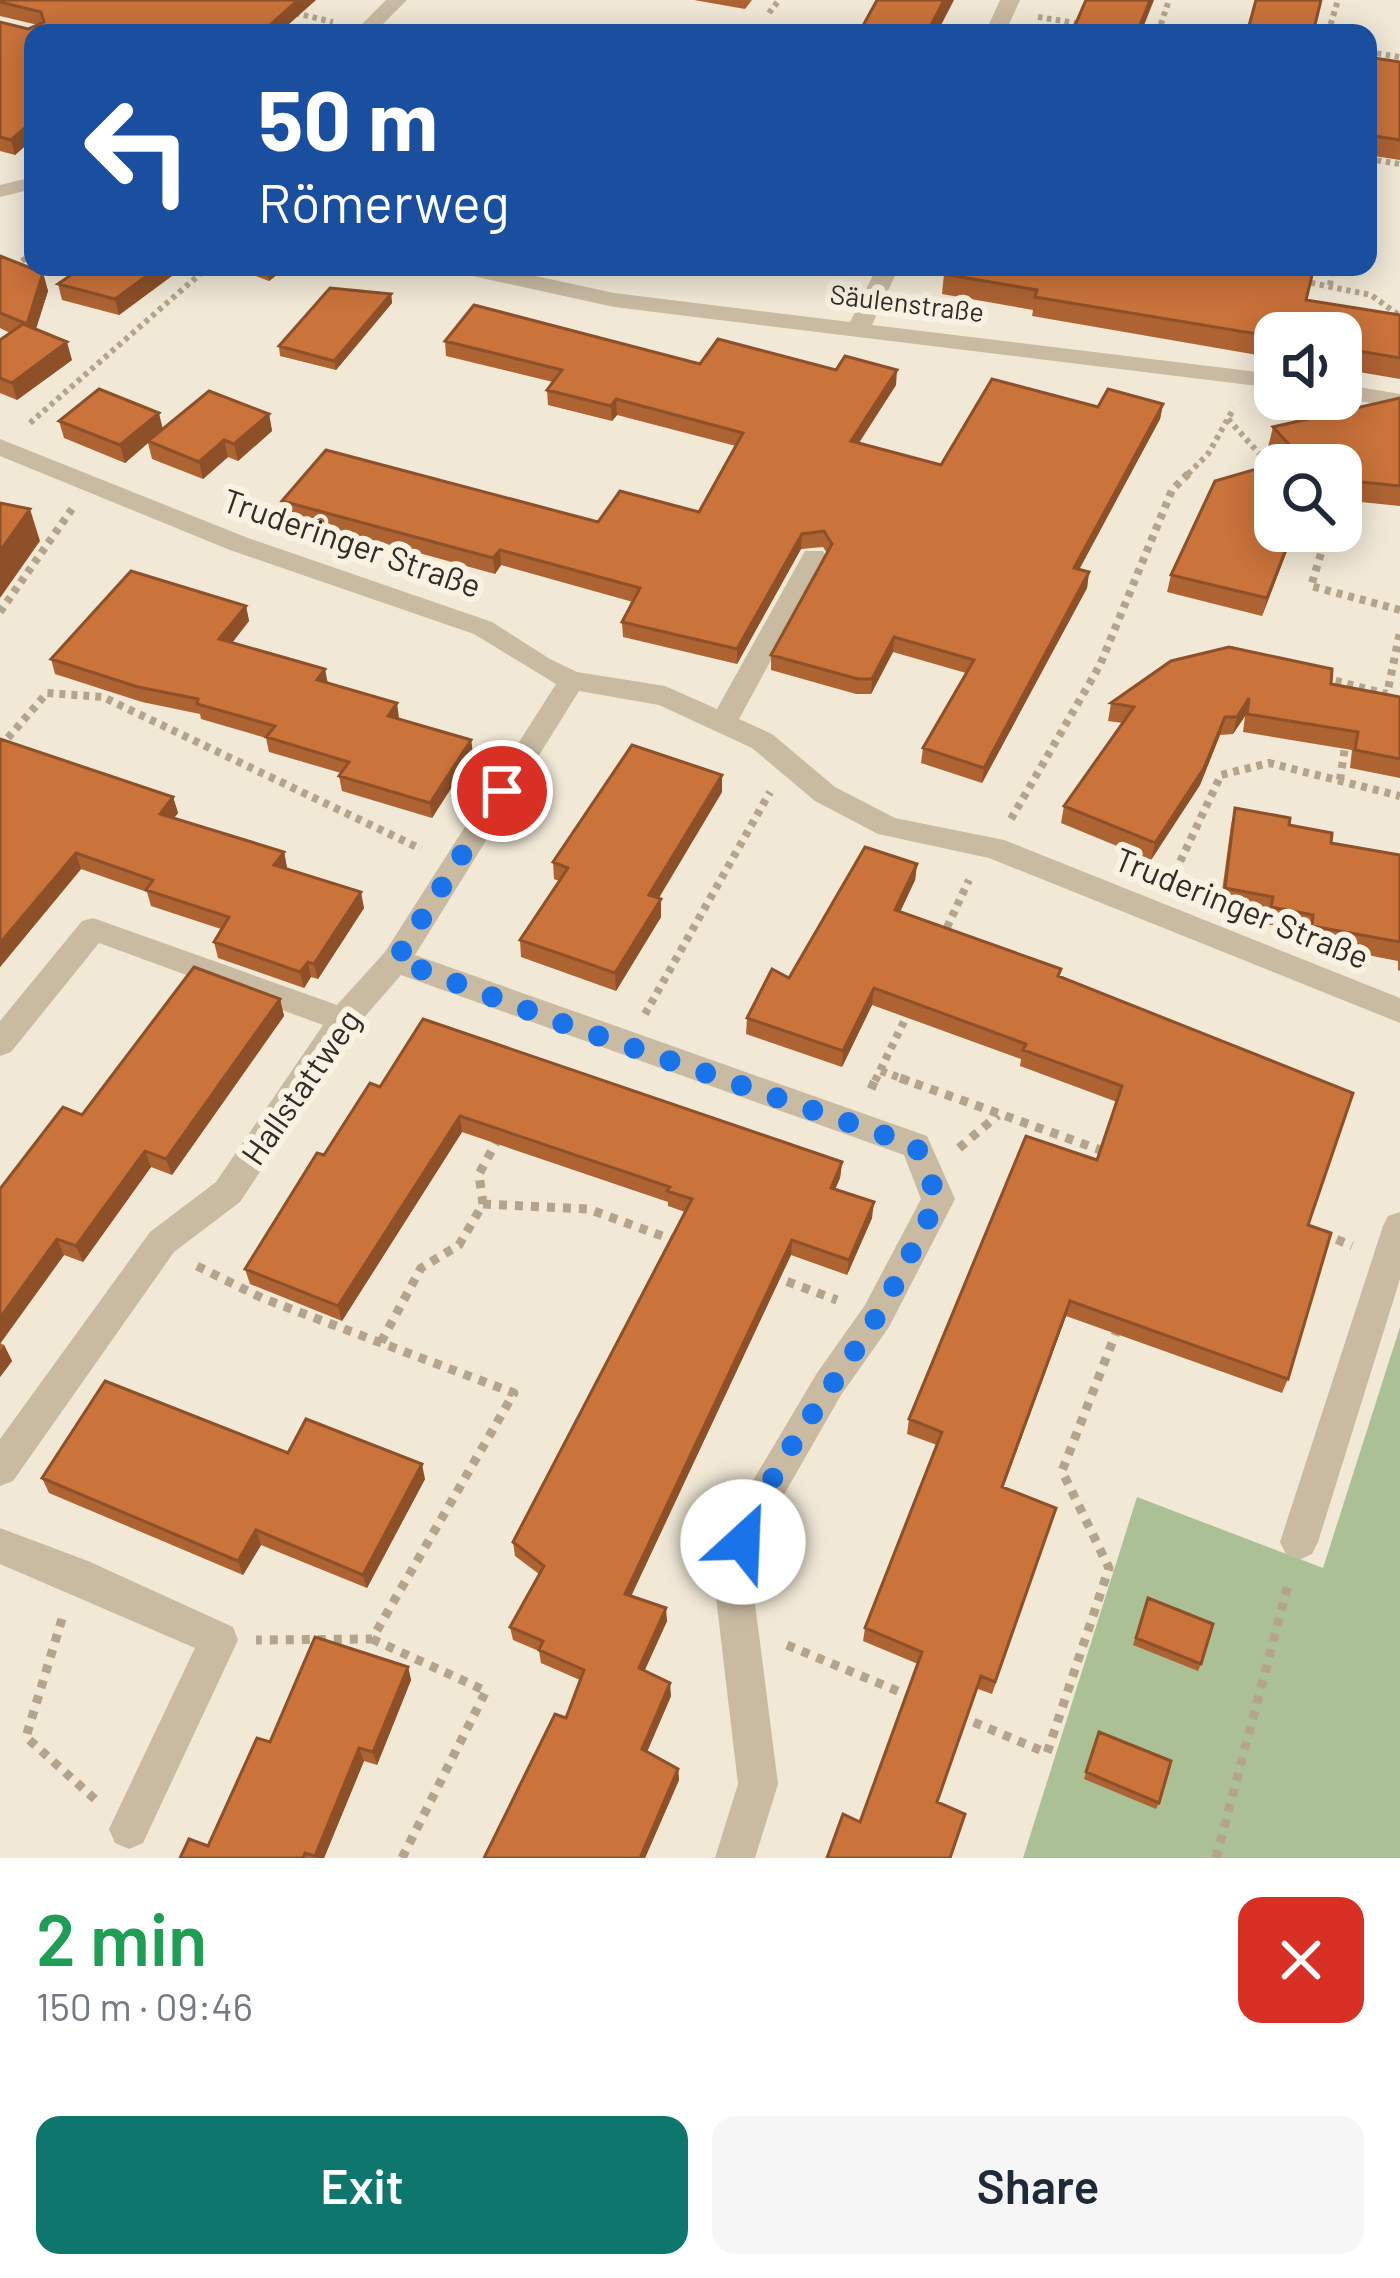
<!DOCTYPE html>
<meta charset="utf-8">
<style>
:root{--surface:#fff;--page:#f6f6f7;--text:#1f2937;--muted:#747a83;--accent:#0f766e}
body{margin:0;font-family:Barlow,sans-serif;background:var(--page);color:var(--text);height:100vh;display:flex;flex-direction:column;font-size:45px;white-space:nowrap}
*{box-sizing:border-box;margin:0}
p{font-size:39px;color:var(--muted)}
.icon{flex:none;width:66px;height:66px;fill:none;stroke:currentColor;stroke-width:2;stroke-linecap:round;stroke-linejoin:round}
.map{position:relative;height:1858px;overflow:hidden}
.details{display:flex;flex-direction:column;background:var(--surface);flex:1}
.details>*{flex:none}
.guide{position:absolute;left:24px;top:24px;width:1353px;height:252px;border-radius:24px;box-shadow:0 6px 30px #0003;background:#1a4fa0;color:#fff;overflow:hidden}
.buttons{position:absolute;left:1254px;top:312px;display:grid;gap:24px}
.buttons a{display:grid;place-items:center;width:108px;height:108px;border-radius:24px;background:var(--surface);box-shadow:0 6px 30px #0003;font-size:60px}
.pin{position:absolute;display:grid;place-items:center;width:102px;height:102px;color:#fff;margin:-51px;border:6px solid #fff;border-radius:50%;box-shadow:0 3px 12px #0007}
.me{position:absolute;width:132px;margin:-66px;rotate:25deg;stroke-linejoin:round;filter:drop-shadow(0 0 9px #0008)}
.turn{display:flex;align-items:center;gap:42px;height:252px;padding:0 36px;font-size:54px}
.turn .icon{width:156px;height:156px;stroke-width:2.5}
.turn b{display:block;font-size:84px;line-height:102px}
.round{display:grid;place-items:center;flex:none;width:126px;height:126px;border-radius:24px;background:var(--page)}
.summary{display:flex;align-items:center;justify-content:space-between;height:204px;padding:0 36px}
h1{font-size:72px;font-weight:600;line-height:90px;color:#1e9e55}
.primary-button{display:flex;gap:24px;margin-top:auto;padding:24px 36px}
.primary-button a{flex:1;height:138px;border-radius:24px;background:var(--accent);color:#fff;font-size:48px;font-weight:600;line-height:138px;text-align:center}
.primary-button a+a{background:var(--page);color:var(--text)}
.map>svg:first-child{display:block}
.green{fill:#acc096}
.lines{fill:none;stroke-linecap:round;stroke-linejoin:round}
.path-far2{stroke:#b5a48c;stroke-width:6;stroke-dasharray:4.5 4.5;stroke-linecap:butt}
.path-far1{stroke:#b5a48c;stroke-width:8;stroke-dasharray:6 6;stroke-linecap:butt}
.path{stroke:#b5a48c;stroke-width:9;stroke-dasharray:8 8;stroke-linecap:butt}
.minor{fill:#c9baa2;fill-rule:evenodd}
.wall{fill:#ae6333}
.shaded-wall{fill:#8d5029}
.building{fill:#ca733b;stroke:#8d5029;stroke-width:3}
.route{stroke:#1a73e8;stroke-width:21;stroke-dasharray:0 37.8}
.labels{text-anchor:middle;stroke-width:12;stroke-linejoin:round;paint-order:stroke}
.far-street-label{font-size:27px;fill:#332b25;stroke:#f9f2e2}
.street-label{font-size:33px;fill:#332b25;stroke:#f9f2e2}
</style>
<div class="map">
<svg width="1400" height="1858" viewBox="0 0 1400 1858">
<rect width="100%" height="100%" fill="#f1e8d6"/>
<!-- green -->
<path class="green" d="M1400 1327V1858H1023L1137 1497 1323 1568Z"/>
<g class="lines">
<!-- path-far2 -->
<path class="path-far2" d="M295 13 333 22
M769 13 779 0
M1038 17 1082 24
M1158 33 1169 0
M1328 33 1338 0
M1368 52 1400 57
M1368 159 1400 164
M0 277 33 253
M1302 281 1371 295 1400 316
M1330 285 1333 267
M1228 419 1275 471
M30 423 208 267
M1188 474 1208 454 1234 408"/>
<!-- path-far1 -->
<path class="path-far1" d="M1328 531 1311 586 1400 610
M0 612 72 509
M1324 678 1387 694 1400 632
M0 747 47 693 103 697 421 849
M1340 780 1346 740
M1011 819 1100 665 1172 490 1191 471
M1170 883 1221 775 1269 763 1400 796
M942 938 969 880
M645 1014 770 792
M881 1071 909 1081
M875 1081 909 1011"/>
<!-- path -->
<path class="path" d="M900 1078 1106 1152
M871 1089 876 1078
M959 1148 998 1115
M483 1204 588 1209 679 1242
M1322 1233 1352 1246
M197 1266 262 1298 514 1393 372 1639 256 1640
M772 1276 837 1300
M381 1342 421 1268 459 1245 483 1204 479 1174 500 1135
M62 1619 26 1737 97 1801
M372 1639 486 1691 402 1858
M787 1645 912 1697
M959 1716 1047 1753 1109 1568 1062 1471 1119 1325
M1216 1858 1289 1581"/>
<!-- minor -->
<path class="minor" d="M386 0H407L374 33H353Z
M1000 0H1020L1005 33H985Z
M33 177V189L0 197V185Z
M452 267H494L614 293 850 322 877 267H899L872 325 1275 374V388L614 307 463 274Z
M1341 384 1400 394V408L1341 398Z
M0 439 248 538 492 622 550 659 577 672 665 686 717 709 805 551H823L827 557 739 719 772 734 835 787 895 818 1004 840 1400 998V1023L989 858 878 834 815 801 752 748 659 705 579 691 415 955 927 1136 955 1199 889 1327 841 1395 770 1519 751 1572 778 1784 755 1858H715L738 1784 713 1572 742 1499 817 1373 865 1305 921 1199 904 1155 401 975 354 1029 240 1202 174 1252 13 1481 0 1486V1439L150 1232 216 1182 323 1025 99 943 11 1052 0 1056V1021L82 921 93 918 337 1005 385 952 556 684 474 634 230 550 0 456Z
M1400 1212V1279L1318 1542 1312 1554 1299 1560 1286 1554 1280 1542 1383 1226 1388 1216Z
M0 1528 88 1561 233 1627 238 1640 143 1843 129 1849 115 1843 109 1829 195 1648 0 1564Z"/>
</g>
<!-- wall -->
<path class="wall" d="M0 0H316L33 33V139L15 155 0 151V22L28 29 38 25 0 16Z
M694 0H752L745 9Z
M1368 57 1400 62V160L1368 155Z
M0 256 43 273 48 291 36 329 72 360 17 400 0 393V340L10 333 0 328Z
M83 267H184L119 315 62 300 58 284Z
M232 267H287L269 281Z
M944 274 1306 300 1400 315V379L1341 369V333H1275V358L1032 316 1033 310 942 294Z
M391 294 392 303 336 370 280 356 279 346Z
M445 341 700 364 896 385 859 443 941 465 1098 407 1163 404 1160 419 1079 569 1089 572 1087 588 982 783 921 763 923 748 966 673 893 652 871 694H856L771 670V655L827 553 823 547 801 549 737 664 623 637 622 622 633 602 501 565 495 574 285 516 282 501 598 522 699 512 736 446 617 415 612 421 548 405 547 390 553 382 446 356Z
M1400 398V506L1341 500V465H1284L1268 447 1273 427Z
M269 414 272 431 238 461 228 457 203 479 152 459 148 443 125 463 64 438 59 421 163 429Z
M1320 532 1290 543 1262 616 1167 592 1171 575Z
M246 606 249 621 232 643 327 683 399 718 471 740 473 754 432 818 342 791 339 776 341 773 269 752 266 738 201 719 200 714 142 702 55 674 51 659Z
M1331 684 1400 697V778L1350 768 1352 750 1243 732 1245 716 1233 734 1220 735 1200 785 1151 860 1061 823 1064 806 1123 723 1108 721 1111 703Z
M0 739 173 797 178 813 174 818 284 852 287 868 364 908 318 979 311 977 304 988 218 958 214 942 221 929 151 906 147 892 81 869 0 967Z
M722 792 658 898 661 899V917L616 991 521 957 520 940 559 881 554 879 553 862Z
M1235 808 1289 825 1331 843 1400 855V971L1398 970V961L1306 943 1307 932 1266 924 1267 914 1220 906 1231 825Z
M917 864 915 880 900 912 1059 977 1308 1225 1288 1379 1282 1393 1066 1316 1003 1488 1052 1521 992 1694 978 1689 860 1822 918 1664 863 1641 865 1628 937 1445 907 1434 909 1419 1097 1160 1117 1102 1020 1066 1021 1059 872 1005 842 1067 746 1034 747 1018Z
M280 999 284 1016 172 1175 151 1167 83 1262 64 1255 0 1343 4 1345 12 1361 0 1377V1189L82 1115Z
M380 1087 842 1162 840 1178 835 1189 872 1218 847 1275 791 1255 631 1596 667 1621 644 1671 671 1696 647 1752 678 1769 679 1780 645 1858H484L566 1718 580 1680 541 1663 539 1651 513 1640 510 1627 539 1574 515 1556 513 1542 685 1212 668 1206V1202L462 1132 342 1321 250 1284 245 1269 324 1155Z
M288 1453 425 1479 367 1588 261 1545 243 1575 49 1493 42 1478Z
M1148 1598 1201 1664 1198 1671 1133 1645Z
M408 1667 411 1680 377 1765 364 1761 324 1858H180L208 1846 270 1742Z
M1099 1732 1159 1803 1156 1809 1084 1779Z"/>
<!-- shaded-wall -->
<path class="shaded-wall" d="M298 0H316L279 33H261Z
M944 0H954L937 33H927Z
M1150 0H1154L1141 33H1137Z
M33 121V139L15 155 11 140Z
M159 267H184L119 315 115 299Z
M267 267H287L269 281Z
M43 273 48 291 32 341 27 324Z
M391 294 392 303 336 370 334 361Z
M67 342 72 360 17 400 12 383Z
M897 370 896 385 850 456 851 441Z
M616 399 617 415 612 421 611 406Z
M1163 404 1160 419 1072 583 1074 568Z
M159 413 163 430 125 463 120 445Z
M269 414 272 431 238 461 234 444Z
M224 440 228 457 203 479 199 462Z
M30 509 40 541 0 598V551Z
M1293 531H1320L1290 543 1262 616 1267 598Z
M802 534 801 549 737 664V649Z
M500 550 501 565 495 574 493 558Z
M1089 572 1087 588 982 783 984 768Z
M246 606 249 621 223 654 219 639Z
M894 637 893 652 871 694 872 679Z
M325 669 328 684 317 680Z
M1249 698 1245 716 1233 734 1237 717Z
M397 703 399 718 388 716Z
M1225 717 1220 735 1200 785 1151 860 1155 843Z
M471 740 473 754 432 818 430 803Z
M722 775V792L650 913 649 895Z
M173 797 178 813 164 830 160 814Z
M284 852 287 868 274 865Z
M76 853 81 869 0 967V943Z
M917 864 915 880 893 927 895 910Z
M361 892 364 908 318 979 314 964Z
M661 899V917L616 991 615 973Z
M308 962 311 977 304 988 300 972Z
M874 988 872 1005 842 1067 843 1051Z
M280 999 284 1016 172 1175 166 1159Z
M460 1116 462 1132 342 1321 338 1306Z
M145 1151 151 1167 83 1262 76 1246Z
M842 1162 840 1178 829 1204 831 1188Z
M874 1202 872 1218 847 1275 849 1260Z
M57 1239 64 1255 0 1344V1318Z
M792 1240 791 1255 626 1607 625 1594Z
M1070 1301 1066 1316 998 1501 1002 1487Z
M4 1345 12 1361 0 1377V1351Z
M422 1464 425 1479 367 1588 363 1575Z
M256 1530 261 1545 243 1575 238 1561Z
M666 1608 667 1621 640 1681 639 1668Z
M408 1667 411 1680 377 1765 373 1752Z
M670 1683 671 1696 643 1761 642 1749Z
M359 1748 364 1761 324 1858H316L315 1856Z
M678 1769 679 1780 645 1858H640Z"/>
<!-- building -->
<path class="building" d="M0 0H298L261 33H33V121L11 140 0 137V22L28 29 44 22 41 12 0 2Z
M877 0H944L927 33H859Z
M1086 0H1150L1137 33H1058L1060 28 1073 30Z
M1256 0H1321L1313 33H1247Z
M1368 57 1400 62V140L1368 135Z
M0 256 43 273 27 324 0 313Z
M83 267H159L115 299 58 284Z
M947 267H1314L1306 300 1400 315V358L1341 348V333H1275V337L1035 297 1037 290 944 274Z
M330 288 391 294 334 361 279 346Z
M474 305 700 364 718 339 836 370 845 356 897 370 851 441 941 465 992 379 1098 407 1108 389 1163 404 1074 568 1089 572 984 768 923 748 974 660 894 637 872 679H858L771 655 832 544 824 531 802 534 737 649 622 622 640 588 500 550 493 558 282 501 326 450 598 522 620 491 699 512 743 433 616 399 611 406 547 390 562 370 445 341Z
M23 324 67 342 12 383 0 378V340Z
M99 389 159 413 120 445 59 421Z
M209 391 269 414 234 444 224 440 199 462 148 441Z
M1400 398V486L1341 480V465H1308L1273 427Z
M1277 463 1279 465H1275V531H1293L1267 598 1171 575 1215 481Z
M0 503 30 509 0 551Z
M131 571 246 606 219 639 325 669 317 680 397 703 388 716 471 740 430 803 339 776 349 762 266 737 275 726 197 704 198 699 138 687 51 659Z
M1229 647 1332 669 1331 684 1400 697V759L1355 750 1358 732 1247 714 1249 698 1237 717H1225L1204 768 1155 843 1064 806 1134 707 1111 703 1171 661Z
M0 739 173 797 160 814 284 852 274 865 361 892 314 964 308 962 300 972 214 942 229 917 146 890 153 880 76 853 0 943Z
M632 745 722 775 649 895 661 899 615 973 520 940 568 868 553 862Z
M1235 808 1290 818 1289 825 1332 833 1331 843 1400 855V942L1312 926 1313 915 1271 907 1273 897 1225 888Z
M865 847 917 864 895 910 1061 969 1058 976 1353 1093 1308 1225 1331 1233 1288 1379 1070 1301 1002 1487 1056 1508 995 1682 981 1676 937 1802 965 1814 950 1858H827L843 1814 860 1822 922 1652 865 1628 942 1432 909 1419 1026 1136 1097 1160 1122 1086 1023 1050 1026 1044 874 988 843 1051 747 1018 772 969 789 978Z
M194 967 280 999 166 1159 145 1151 76 1246 57 1239 0 1318V1189L63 1107 82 1115Z
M423 1019 842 1162 831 1188 874 1202 849 1260 792 1240 625 1594 666 1608 639 1668 670 1683 642 1749 678 1769 640 1858H484L555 1714 566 1718 584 1670 539 1650 543 1641 510 1627 544 1566 513 1542 692 1199 667 1191 670 1187 460 1116 338 1306 245 1269 317 1153 324 1155 370 1083 380 1087Z
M105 1381 288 1453 306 1419 422 1464 363 1575 256 1530 238 1561 42 1478Z
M1148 1598 1213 1624 1201 1664 1136 1638Z
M315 1637 408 1667 373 1752 359 1748 315 1856 305 1853 303 1858H180L189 1839 208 1846 257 1738 270 1742Z
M1099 1732 1171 1761 1159 1803 1086 1772Z"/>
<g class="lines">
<!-- route -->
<path class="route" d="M502 791 396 960 561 1023 916 1146 938 1199C918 1238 900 1278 877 1316 832 1390 774 1459 743 1542"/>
</g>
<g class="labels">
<!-- far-street labels -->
<g class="far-street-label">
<text transform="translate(907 304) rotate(7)" y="9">Säulenstraße</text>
</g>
<!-- street labels -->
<g class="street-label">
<text transform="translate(352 543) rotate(19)" y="12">Truderinger Straße</text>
<text transform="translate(1242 908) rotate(22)" y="12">Truderinger Straße</text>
<text transform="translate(301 1087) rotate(-55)" y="12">Hallstattweg</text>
</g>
</g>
</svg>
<div class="buttons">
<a><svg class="icon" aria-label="sound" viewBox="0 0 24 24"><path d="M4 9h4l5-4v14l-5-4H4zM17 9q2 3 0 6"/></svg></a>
<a><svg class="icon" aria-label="search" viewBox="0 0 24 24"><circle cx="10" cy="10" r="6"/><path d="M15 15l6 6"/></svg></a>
</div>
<div class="pin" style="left:502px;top:791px;background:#d93025"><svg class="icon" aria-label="arrive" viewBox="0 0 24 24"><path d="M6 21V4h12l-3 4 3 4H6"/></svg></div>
<svg class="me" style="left:743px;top:1542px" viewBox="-20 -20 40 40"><circle r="19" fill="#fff"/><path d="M0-13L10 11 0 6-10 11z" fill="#1a73e8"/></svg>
<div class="guide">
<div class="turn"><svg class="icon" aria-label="left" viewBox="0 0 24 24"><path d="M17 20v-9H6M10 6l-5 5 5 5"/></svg><div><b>50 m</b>Römerweg</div></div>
</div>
</div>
<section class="details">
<div class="summary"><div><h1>2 min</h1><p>150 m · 09:46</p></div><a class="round" style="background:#d93025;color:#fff"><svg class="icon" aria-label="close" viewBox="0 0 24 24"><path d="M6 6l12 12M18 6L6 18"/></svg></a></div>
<div class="primary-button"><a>Exit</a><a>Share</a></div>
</section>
